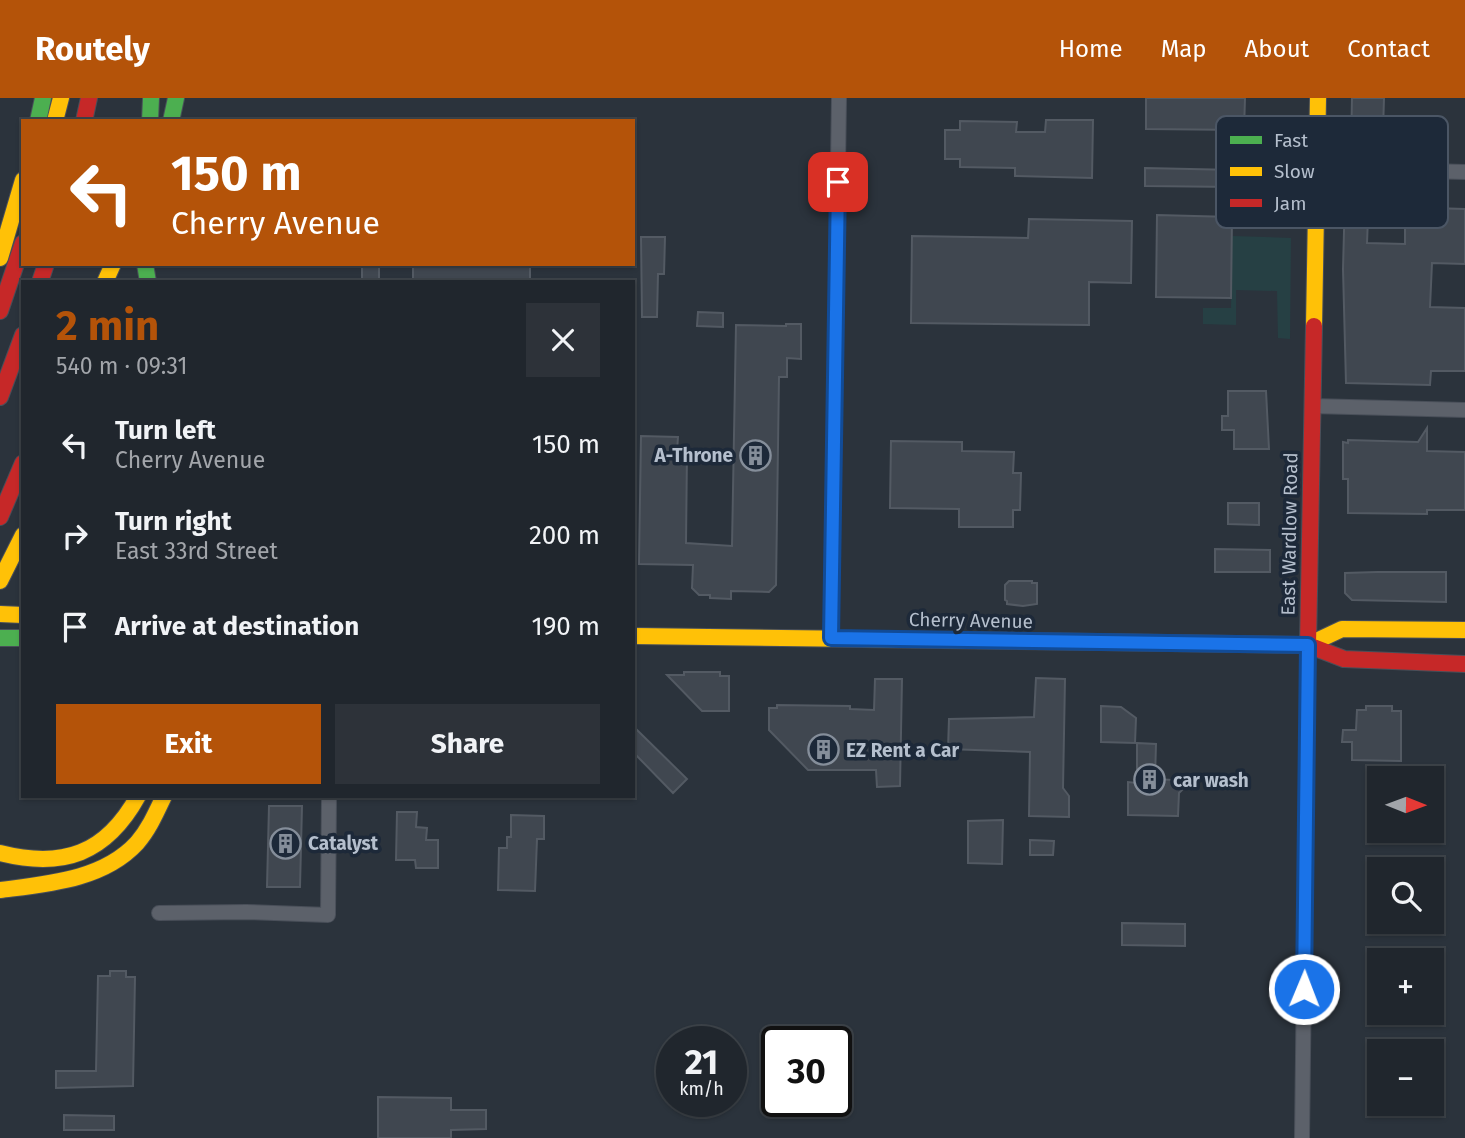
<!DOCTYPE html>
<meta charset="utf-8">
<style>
:root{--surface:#20262d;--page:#2d3239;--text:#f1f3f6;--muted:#a2a5aa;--line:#3d4349;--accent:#b45309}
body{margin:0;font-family:"Fira Sans",sans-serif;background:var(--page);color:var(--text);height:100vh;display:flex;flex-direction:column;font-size:26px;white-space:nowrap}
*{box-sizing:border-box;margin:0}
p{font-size:23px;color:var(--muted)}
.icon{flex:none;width:38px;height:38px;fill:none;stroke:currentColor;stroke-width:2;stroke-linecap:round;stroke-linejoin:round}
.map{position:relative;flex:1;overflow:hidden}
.drawer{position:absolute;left:21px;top:182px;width:614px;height:518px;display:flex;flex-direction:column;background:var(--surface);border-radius:0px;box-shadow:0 2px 5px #0004,0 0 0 2px var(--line)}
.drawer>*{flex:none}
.guide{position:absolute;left:21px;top:21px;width:614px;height:147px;border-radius:0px;box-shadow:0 2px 5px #0004,0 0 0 2px var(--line);background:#b45309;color:#fff;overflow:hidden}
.needle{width:46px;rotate:91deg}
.controls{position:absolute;left:1367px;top:668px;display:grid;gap:14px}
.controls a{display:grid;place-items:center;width:77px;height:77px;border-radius:0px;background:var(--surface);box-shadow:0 2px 5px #0004,0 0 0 2px var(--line);font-size:35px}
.speed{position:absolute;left:656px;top:928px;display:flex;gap:14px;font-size:35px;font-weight:700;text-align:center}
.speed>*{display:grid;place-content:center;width:91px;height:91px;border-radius:50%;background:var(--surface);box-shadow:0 2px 5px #0004,0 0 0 2px var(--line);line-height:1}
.speed small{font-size:18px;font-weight:400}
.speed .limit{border:4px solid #111;border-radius:10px;background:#fff;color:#111}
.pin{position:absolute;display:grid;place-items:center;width:60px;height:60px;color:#fff;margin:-30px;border-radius:14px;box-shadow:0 4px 10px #0006}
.me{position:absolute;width:77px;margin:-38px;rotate:1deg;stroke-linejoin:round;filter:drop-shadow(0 0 5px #0008)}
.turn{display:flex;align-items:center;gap:24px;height:147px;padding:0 35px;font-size:32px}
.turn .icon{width:91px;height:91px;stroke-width:2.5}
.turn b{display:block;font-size:49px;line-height:60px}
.round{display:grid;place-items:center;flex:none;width:74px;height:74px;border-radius:0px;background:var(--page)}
.headline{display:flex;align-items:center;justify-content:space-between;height:119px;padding:0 35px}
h1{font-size:42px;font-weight:700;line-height:52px;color:var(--accent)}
.button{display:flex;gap:14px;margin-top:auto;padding:14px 35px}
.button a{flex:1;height:80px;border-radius:0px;background:var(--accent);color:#fff;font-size:28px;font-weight:700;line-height:80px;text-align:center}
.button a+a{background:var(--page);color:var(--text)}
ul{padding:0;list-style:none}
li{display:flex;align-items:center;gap:21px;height:91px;padding:0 35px}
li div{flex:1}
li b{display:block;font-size:26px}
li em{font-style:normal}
header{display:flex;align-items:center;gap:42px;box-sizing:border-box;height:98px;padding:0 35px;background:var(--accent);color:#fff}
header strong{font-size:33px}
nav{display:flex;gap:38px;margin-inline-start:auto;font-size:24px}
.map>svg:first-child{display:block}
.green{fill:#264044}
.building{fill:#404750;stroke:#535a63;stroke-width:2;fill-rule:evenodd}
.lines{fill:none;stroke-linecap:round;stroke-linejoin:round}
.street-casing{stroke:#494f59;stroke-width:16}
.fast-casing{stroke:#494f59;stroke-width:18}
.slow-casing{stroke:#494f59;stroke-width:18}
.jam-casing{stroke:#494f59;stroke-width:18}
.street{stroke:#5c616a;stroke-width:14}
.fast{stroke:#4caf50;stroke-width:16}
.slow{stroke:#ffc107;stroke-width:16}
.jam{stroke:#c62828;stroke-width:16}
.route-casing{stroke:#114b97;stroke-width:18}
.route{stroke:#1a73e8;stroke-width:12}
.labels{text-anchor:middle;stroke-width:7;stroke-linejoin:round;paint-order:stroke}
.poi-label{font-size:19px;font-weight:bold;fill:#b5bfcd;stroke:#1d2939;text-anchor:start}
.street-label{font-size:19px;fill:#b5bfcd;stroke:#1d2939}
.key{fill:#1d2939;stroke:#4b5665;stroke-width:2}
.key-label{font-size:19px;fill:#b5bfcd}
</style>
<header>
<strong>Routely</strong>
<nav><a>Home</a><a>Map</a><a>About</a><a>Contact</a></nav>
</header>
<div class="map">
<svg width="1465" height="1040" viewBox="0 0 1465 1040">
<rect width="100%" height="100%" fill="#2b333c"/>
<!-- green -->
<path class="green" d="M1232 138 1291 140 1290 241 1278 240 1277 193 1236 192V227L1203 226V210H1231Z"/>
<!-- building -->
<path class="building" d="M1146 0H1245L1244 32 1146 31Z
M1352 0H1384L1383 33H1388V49H1351Z
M1046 22H1093L1092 80 1015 78V70L960 69V61H945V32H960V23L1017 24 1016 34H1045Z
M1145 70 1235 72V89L1145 88Z
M1364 93 1434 94 1433 110 1465 111V166L1432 165 1430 209 1465 210V273H1431L1430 287 1346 285 1343 171 1345 97H1364ZM1368 120H1405V146L1367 145Z
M1157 117 1232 119 1231 200 1156 199Z
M1029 121 1132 123 1131 185 1089 184V227L911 225 912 138 1028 140Z
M641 139H665L664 176H658L657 219H642Z
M362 166H379V184H362Z
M413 166H530V184H413Z
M698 214 723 215V229L697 228Z
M786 226H801V261L787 260V279H779L776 487 769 494 731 493V501L710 500V497H699L692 490 693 467 639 466 641 338 678 339 677 353H687L686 445 732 448 736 227 786 228Z
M1228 293H1266L1269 351H1234V332H1222V318H1228Z
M1427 330V353L1465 354V412H1427V416L1348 415V381H1343V344L1348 345V342L1418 344Z
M891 343 962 344V353L1014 354 1013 375H1021L1020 412H1013V429H959V411L890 410Z
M1228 405H1259V427L1228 426Z
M1215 451 1270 452V474H1215Z
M1377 474H1446V504L1352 502 1345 495V475Z
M1009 483H1032V485H1037V506L1023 508 1007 506V503L1005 502V487Z
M684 574H720V578H729V613H702L667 577H684Z
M1036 580 1065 581 1063 690 1069 698V719L1029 718 1030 654 948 651 949 621 1034 619Z
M875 581H902L900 688 877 689 876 672H808L769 632V610H777V607L850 608V611L874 612Z
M1101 608 1121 609 1136 620 1135 645 1101 644Z
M1366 608H1392V613H1401V663L1352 662V644H1342L1343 632H1356L1357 612H1366Z
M634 629 687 681 673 695 634 655Z
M1137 645 1156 646 1155 681 1173 682 1179 676 1188 686 1179 695 1178 718 1128 717V684L1137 685Z
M269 708H302L300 789H267Z
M397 714H417L416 729 427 730 426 742H438V770H416L415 762H396Z
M511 717 544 718V741H537L535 793 498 792 499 750H507V739H511Z
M1003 722 1002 766 968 765V723Z
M1030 742 1054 743 1053 757H1030Z
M1122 825 1185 826V848L1122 847Z
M110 873H126V879H135L133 988 56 990V973H96L98 878H110Z
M378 999 451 1000V1012H486V1031L451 1032V1040H378Z
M64 1017 114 1018V1032H64Z"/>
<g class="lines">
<defs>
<path id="street" d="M1317 70 1465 74
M1312 308 1465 312
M831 540 839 0
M159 815 246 814 328 817 329 698
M1302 1040 1308 547"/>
<path id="fast" d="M38 23 43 0
M150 23 151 0
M171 23 176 0
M145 166 148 184
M0 540H23"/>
<path id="slow" d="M55 23 61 0
M0 160 23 82
M105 184 113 166
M1314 228 1318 0
M0 483 23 437
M0 516 23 517
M634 538 1098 544
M1308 547 1342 531 1465 532
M0 755C63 771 106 756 138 698
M0 792C47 786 103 782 137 745 149 731 156 715 164 698"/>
<path id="jam" d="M84 23 89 0
M40 184 46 166
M0 213 23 145
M0 299 23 237
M0 419 23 365
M1098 544 1308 547 1344 561 1465 566
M1308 547 1314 228"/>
</defs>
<!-- street casing -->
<use href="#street" class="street-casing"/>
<!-- fast casing -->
<use href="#fast" class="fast-casing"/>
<!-- slow casing -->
<use href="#slow" class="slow-casing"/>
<!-- jam casing -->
<use href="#jam" class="jam-casing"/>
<!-- street -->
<use href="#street" class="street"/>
<!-- fast -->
<use href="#fast" class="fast"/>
<!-- slow -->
<use href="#slow" class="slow"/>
<!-- jam -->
<use href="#jam" class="jam"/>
</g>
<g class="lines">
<defs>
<path id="route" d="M838 84 831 540 1308 547 1304 891"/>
</defs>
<!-- route casing -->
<use href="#route" class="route-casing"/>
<!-- route -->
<use href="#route" class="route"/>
</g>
<!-- icons -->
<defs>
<symbol id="building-ring" viewBox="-11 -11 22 22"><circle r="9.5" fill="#1d2939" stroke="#858e9a" stroke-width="1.5"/><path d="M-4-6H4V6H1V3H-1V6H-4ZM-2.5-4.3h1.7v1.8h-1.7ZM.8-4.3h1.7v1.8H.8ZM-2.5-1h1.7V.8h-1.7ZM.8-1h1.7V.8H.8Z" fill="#858e9a"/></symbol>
</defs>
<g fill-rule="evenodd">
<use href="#building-ring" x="738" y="340" width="35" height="35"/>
<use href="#building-ring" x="806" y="634" width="35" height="35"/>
<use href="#building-ring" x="1132" y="664" width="35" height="35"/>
<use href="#building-ring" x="268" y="728" width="35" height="35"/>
</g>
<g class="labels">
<!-- poi labels -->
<g class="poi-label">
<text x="733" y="364" text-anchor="end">A-Throne</text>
<text x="846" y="659">EZ Rent a Car</text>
<text x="1173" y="689">car wash</text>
<text x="308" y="752">Catalyst</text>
</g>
<!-- street labels -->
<g class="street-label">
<text transform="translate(1289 436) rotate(-89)" y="7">East Wardlow Road</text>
<text transform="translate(971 522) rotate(1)" y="7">Cherry Avenue</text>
</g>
</g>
<!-- legend -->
<rect x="1216" y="18" width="232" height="112" rx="10" class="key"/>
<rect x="1230" y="38" width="32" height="8" fill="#4caf50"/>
<rect x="1230" y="69" width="32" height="9" fill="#ffc107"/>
<rect x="1230" y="101" width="32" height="8" fill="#c62828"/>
<g class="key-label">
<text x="1274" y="49">Fast</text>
<text x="1274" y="80">Slow</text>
<text x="1274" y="112">Jam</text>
</g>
</svg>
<div class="controls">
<a><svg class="needle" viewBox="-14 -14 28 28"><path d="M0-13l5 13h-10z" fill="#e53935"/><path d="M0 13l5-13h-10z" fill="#a2a5aa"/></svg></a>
<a><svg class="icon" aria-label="search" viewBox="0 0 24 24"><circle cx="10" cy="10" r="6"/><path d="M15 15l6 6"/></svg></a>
<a>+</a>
<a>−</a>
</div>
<div class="speed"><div>21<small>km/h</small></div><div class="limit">30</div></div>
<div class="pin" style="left:838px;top:84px;background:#d93025"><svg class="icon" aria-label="arrive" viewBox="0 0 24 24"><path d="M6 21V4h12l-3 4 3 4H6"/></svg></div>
<svg class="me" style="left:1304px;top:891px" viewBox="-20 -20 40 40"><circle r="17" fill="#1a73e8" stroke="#fff" stroke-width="3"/><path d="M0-11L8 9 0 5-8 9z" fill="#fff"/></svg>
<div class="guide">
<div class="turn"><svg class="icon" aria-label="left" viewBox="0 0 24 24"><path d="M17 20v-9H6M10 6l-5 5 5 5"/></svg><div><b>150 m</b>Cherry Avenue</div></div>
</div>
<section class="drawer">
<div class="headline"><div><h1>2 min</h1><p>540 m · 09:31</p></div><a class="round"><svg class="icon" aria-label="close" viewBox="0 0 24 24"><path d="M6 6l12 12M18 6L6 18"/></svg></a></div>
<ul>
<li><svg class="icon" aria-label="left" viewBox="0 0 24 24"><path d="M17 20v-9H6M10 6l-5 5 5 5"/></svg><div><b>Turn left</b><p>Cherry Avenue</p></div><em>150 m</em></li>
<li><svg class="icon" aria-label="right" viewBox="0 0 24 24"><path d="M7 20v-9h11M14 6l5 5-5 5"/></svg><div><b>Turn right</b><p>East 33rd Street</p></div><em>200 m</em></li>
<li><svg class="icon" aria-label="arrive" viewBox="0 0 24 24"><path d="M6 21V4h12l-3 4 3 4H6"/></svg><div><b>Arrive at destination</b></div><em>190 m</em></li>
</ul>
<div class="button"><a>Exit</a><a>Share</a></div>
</section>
</div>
